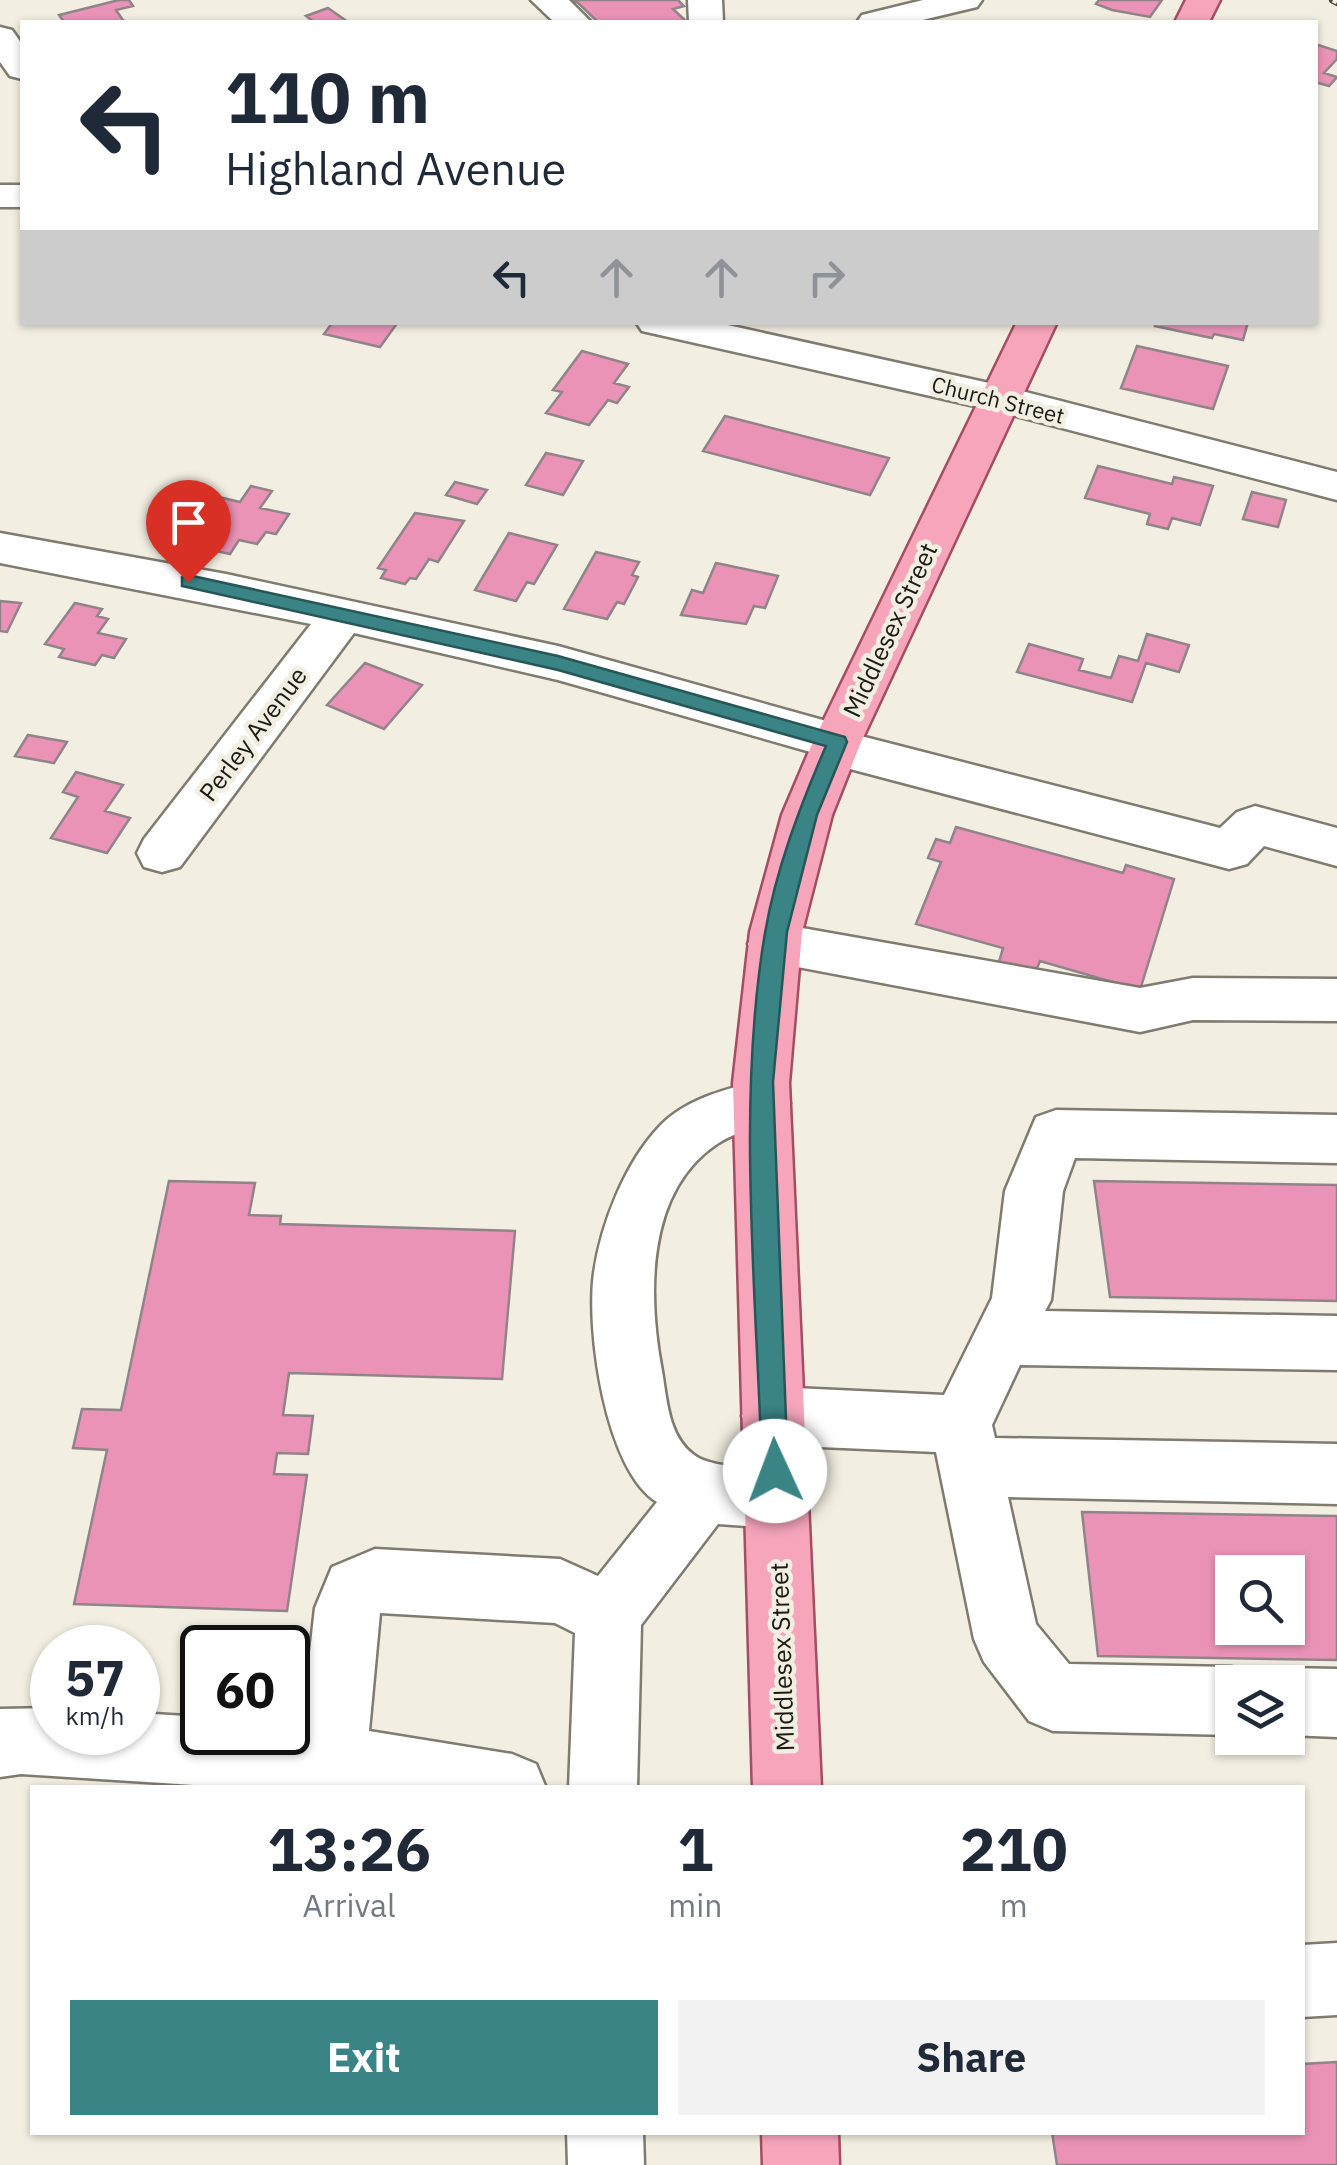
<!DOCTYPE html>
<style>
:root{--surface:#fff;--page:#f2f2f3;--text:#1f2937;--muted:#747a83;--accent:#3b8486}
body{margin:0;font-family:"IBM Plex Sans",sans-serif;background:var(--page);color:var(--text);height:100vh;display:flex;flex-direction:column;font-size:38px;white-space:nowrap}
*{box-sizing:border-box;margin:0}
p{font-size:32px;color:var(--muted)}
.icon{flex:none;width:55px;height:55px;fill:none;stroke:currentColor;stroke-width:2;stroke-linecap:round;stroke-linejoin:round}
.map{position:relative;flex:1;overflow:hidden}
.sheet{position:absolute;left:30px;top:1785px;width:1275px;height:350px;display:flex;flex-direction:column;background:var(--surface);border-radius:0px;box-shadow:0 2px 8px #0004}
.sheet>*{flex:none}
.top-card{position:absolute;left:20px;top:20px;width:1298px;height:305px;border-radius:0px;box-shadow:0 2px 8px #0004;background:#fff;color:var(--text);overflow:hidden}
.controls{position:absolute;left:1215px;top:1555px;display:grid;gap:20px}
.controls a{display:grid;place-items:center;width:90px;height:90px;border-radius:0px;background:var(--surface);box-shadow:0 2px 8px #0004;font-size:50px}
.speed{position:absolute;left:30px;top:1625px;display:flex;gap:20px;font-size:50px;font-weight:700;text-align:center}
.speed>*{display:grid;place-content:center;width:130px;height:130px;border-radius:50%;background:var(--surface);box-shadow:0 2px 8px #0004;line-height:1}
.speed small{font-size:25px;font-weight:400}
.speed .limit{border:5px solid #111;border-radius:15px;background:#fff;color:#111}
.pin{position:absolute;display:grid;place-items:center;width:85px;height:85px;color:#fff;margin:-102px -42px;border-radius:50% 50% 50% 0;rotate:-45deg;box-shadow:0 0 10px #0007}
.pin .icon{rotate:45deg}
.me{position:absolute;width:110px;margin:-55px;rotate:358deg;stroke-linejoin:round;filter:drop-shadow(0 0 8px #0008)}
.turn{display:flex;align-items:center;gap:35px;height:210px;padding:0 40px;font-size:45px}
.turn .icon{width:130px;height:130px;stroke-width:2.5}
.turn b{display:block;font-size:70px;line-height:85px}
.lanes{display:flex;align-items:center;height:95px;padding:0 40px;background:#0003;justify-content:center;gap:50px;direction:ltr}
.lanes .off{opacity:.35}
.eta{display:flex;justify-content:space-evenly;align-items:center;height:170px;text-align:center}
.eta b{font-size:60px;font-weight:700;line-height:70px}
.cta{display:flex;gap:20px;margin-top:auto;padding:20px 40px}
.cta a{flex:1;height:115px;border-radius:0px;background:var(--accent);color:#fff;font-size:40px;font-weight:700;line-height:115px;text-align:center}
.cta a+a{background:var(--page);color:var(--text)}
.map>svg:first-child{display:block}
.building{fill:#ea93b7;stroke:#918489;stroke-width:2.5;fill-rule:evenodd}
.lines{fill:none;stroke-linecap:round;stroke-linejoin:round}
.minor-casing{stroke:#7f7b6f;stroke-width:5}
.major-casing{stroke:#a54d63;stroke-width:5}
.minor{fill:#fff;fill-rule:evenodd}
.major{fill:#f6a5bb;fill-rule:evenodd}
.rail-casing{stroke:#4c4a43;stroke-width:8}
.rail{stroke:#f2eee1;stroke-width:5;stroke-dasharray:16;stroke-linecap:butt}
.route{fill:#3b8486;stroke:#265657;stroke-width:2.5}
.labels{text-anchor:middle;stroke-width:9;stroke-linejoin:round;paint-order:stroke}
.far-street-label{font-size:22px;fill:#1a1914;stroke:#f2eee1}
.street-label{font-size:25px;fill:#1a1914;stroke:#f2eee1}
</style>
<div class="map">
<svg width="1337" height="2165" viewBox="0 0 1337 2165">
<rect width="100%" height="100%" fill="#f2eee1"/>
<!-- building -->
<path class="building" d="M119 0H129L133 6 116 10 123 20 112 22H64L59 15Z
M567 0H678L684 6 673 9 687 22H598L577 2 571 4Z
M1099 0H1162L1150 17 1112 10 1096 4Z
M328 8 348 22H314L306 16Z
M1315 44 1337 51V59L1324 73 1337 77 1329 86 1315 82Z
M333 322H398L380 347 324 334Z
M1157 322H1248L1243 340 1214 334 1212 338 1155 326Z
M1137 346 1228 366 1213 409 1121 388Z
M582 351 628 364 614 383 629 387 617 403 608 400 589 425 546 413 562 392 553 390Z
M725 416 889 458 870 495 703 451Z
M546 453 583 461 563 495 526 485Z
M1098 466 1172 484 1174 477 1213 486 1200 525 1172 518 1168 529 1147 524 1150 514 1085 498Z
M455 482 487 490 477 504 446 495Z
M251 486 272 491 260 508 289 514 276 534 266 532 257 544 239 540 230 554 190 545 223 498 240 502Z
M1252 492 1286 500 1278 527 1243 519Z
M415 513 464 521 438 562 429 559 416 579 410 578 405 584 381 578 386 570 378 568Z
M509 533 557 545 534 584 527 582 516 601 475 590Z
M596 552 639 562 632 575 638 577 624 604 617 602 607 619 564 609Z
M716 563 778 576 765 608 754 606 746 624 681 615 692 590 703 593Z
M0 601 21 603 7 632 0 631Z
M75 603 102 609 97 616 108 619 98 633 126 639 114 658 102 655 95 665 59 657 64 649 45 644Z
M1147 634 1189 645 1179 672 1146 663 1132 702 1017 672 1029 644 1083 659 1079 670 1111 678 1119 656 1138 661Z
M365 663 422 685 384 729 327 705Z
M28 735 67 742 54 763 15 756Z
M76 772 123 785 105 811 130 818 107 853 51 838 78 797 63 792Z
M956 827 1123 873 1126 865 1174 879 1140 990 1040 961 1035 973 999 962 1003 948 916 924 941 862 928 858 936 839 950 843Z
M169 1181 255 1183 249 1215 281 1216 280 1224 515 1231 502 1379 289 1373 283 1415 313 1416 308 1454 277 1453 274 1474 307 1475 287 1611 74 1604 107 1450 73 1448 82 1409 121 1410Z
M1094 1181 1337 1185V1301L1110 1297Z
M1082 1512 1337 1516V1660L1098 1656ZM1232 1572H1288V1628H1232Z
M1337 2062V2165H1057L1052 2132H1302V2064Z"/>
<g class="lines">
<defs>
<path id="minor" d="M531 0H569L591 22H554Z
M688 0H722L723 22H689Z
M923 0H982L977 7 914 22H857L862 15Z
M0 27 12 30 22 44V79L10 76 0 62Z
M0 185H22V207H0Z
M636 322H714L998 385 1337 472V500L997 411 642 331Z
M0 533 226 574 558 646 837 724 854 730 857 735 1220 828 1237 812 1255 806 1337 828V866L1264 846 1247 864 1229 869 835 765 818 760 814 753 558 680 354 633 180 867 162 872 144 867 137 853 144 839 311 624 0 563Z
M774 923 1140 988 1193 978 1337 979V1021L1193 1020 1140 1032 756 959 748 944 756 929Z
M762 1080 782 1087 790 1103 782 1119C760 1127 737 1131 717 1144 645 1192 648 1297 662 1371 667 1400 668 1436 694 1455 716 1471 767 1465 798 1477L808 1498 798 1519 776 1528 718 1524 641 1625 637 1788H569L575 1633 555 1623 380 1613 369 1731 512 1754 536 1764 546 1788H241L21 1774 0 1777V1709L52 1708V1732H138V1713L202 1717V1732H288V1722L302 1723 315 1608 332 1567 375 1549 560 1559 598 1576 657 1502C605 1470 586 1329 594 1273 601 1224 625 1163 659 1127 685 1099 726 1089 762 1080Z
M1056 1110 1337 1115V1163L1075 1158 1063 1191 1051 1300 1045 1311 1337 1316V1370L1020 1365 992 1425 995 1438 1337 1444V1504L1008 1497 1036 1624 1069 1664 1232 1667 1256 1677 1258 1682H1232V1735L1053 1731 1029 1721 984 1662 974 1639 936 1452 773 1445 751 1436 742 1416 751 1396 773 1387 944 1395 992 1298 1005 1191 1036 1117Z
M1288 1668 1337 1669V1737L1288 1735V1682H1263Z
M1337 1943V2015L1302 2017V1945Z
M567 2132H643L644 2165H568Z"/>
<path id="major" d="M1186 0H1220L1209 22H1175Z
M1017 322H1057L861 742 832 815 802 932 789 1083 821 1788H753L733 1083 750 932 782 815 813 742Z
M762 2132H838L839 2165H763Z"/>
</defs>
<!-- minor casing -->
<use href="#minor" class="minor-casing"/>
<!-- major casing -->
<use href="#major" class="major-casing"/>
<!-- minor -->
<use href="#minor" class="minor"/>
<!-- major -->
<use href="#major" class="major"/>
<defs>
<path id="rail" d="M1333 0 1337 2"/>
</defs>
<!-- rail casing -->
<use href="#rail" class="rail-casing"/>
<!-- rail -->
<use href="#rail" class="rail"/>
</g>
<!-- route -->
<path class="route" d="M188 575 558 656 845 737 847 742 817 815 787 932 773 1082 788 1471 784 1479 775 1483 766 1479 762 1471C757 1298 736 1103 765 933 776 869 800 806 826 746L558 670 182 586V577Z"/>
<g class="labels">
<!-- far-street labels -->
<g class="far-street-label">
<text transform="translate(998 400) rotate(14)" y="8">Church Street</text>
</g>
<!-- street labels -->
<g class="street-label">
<text transform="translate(890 630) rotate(-65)" y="9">Middlesex Street</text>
<text transform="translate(253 734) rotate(-53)" y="9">Perley Avenue</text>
<text transform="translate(782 1657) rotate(-92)" y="9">Middlesex Street</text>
</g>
</g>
</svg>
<div class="controls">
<a><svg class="icon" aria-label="search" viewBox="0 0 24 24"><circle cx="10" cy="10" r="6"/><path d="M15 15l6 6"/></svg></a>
<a><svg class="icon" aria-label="layers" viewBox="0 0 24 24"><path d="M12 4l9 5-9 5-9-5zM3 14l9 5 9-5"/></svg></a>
</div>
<div class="speed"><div>57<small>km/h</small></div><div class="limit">60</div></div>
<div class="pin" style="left:188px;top:582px;background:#d93025"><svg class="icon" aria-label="arrive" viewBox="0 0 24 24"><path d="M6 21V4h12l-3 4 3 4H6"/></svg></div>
<svg class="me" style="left:775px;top:1471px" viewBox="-20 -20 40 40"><circle r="19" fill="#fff"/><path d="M0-13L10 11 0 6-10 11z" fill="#3b8486"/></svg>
<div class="top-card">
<div class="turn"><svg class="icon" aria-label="left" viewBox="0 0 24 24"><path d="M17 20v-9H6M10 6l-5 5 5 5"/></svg><div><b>110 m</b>Highland Avenue</div></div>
<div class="lanes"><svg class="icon" aria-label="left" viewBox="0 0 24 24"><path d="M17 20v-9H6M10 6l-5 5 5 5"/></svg><svg class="icon off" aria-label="ahead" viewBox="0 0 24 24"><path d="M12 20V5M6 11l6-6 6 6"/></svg><svg class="icon off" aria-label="ahead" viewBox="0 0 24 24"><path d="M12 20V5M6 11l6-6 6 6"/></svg><svg class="icon off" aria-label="right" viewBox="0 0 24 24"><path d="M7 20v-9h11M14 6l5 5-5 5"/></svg></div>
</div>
<section class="sheet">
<div class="eta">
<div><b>13:26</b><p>Arrival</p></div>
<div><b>1</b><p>min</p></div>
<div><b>210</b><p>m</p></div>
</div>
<div class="cta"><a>Exit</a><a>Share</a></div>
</section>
</div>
